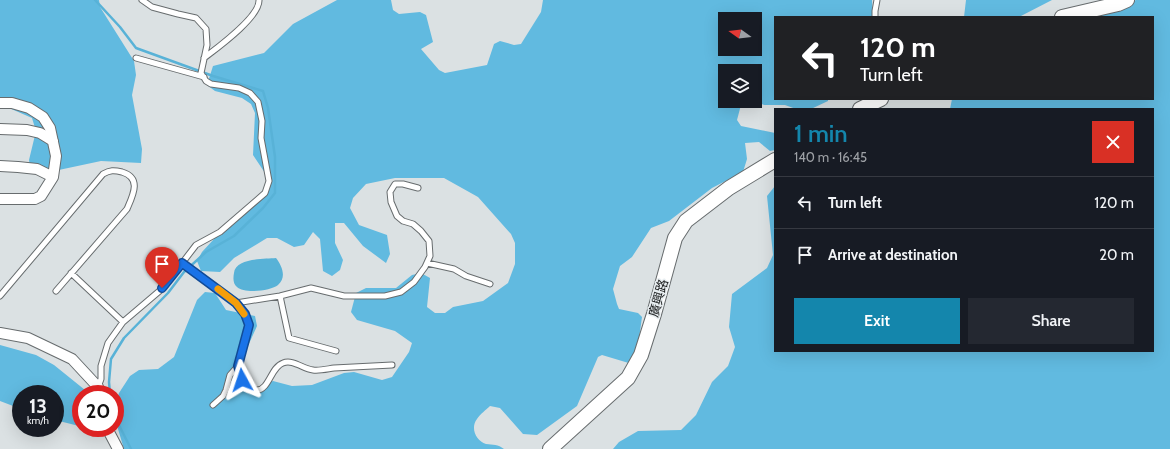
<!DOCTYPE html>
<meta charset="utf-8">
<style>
:root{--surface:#171b24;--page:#242831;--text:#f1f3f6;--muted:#9ea1a6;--line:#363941;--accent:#1486ac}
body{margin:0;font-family:Cabin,"Noto Sans TC",sans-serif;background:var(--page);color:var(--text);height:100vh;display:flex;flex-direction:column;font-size:15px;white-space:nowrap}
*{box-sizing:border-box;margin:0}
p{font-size:13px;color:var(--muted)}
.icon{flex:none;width:22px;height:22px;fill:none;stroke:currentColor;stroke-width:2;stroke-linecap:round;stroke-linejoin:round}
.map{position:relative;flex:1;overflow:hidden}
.details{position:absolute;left:774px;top:108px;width:380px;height:244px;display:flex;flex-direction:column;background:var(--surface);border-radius:0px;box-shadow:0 4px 16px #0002}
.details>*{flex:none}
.guide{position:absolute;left:774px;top:16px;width:380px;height:84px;border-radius:0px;box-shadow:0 4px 16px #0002;background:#202124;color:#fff;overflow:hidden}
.needle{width:26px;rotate:285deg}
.buttons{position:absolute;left:718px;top:12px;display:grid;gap:8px}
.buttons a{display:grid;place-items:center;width:44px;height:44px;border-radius:0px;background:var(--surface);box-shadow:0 4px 16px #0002;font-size:20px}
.speed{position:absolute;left:12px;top:385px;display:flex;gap:8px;font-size:20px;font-weight:700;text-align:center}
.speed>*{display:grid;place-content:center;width:52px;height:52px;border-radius:50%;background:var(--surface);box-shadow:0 4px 16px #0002;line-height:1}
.speed small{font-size:10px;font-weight:400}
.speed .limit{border:6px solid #d22;background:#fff;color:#111}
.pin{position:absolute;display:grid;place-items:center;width:34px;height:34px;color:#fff;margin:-41px -17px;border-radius:50% 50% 50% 0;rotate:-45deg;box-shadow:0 0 4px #0007}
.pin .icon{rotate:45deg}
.me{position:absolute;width:44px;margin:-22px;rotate:355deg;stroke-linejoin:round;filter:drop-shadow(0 0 3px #0008)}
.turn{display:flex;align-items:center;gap:14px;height:84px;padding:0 20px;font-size:18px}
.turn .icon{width:52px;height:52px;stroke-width:2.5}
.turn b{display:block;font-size:28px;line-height:34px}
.round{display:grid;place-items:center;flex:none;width:42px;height:42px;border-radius:0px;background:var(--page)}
.summary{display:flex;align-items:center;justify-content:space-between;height:68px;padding:0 20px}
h1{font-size:24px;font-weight:600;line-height:30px;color:var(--accent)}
.button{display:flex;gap:8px;margin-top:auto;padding:8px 20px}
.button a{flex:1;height:46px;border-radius:0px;background:var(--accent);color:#fff;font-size:16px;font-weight:600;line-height:46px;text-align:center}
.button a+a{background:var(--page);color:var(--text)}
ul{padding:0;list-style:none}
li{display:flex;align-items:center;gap:12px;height:52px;padding:0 20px;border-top:1px solid var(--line)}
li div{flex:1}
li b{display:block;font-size:15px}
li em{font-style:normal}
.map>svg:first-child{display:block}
.forest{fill:#61bae0;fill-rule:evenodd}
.water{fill:#58b2d7}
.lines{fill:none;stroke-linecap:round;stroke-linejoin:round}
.stream{stroke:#58b2d7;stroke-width:2.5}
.lane-casing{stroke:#676c6e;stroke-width:7}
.street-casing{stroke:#676c6e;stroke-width:12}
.secondary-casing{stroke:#676c6e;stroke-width:16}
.lane{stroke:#fff;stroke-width:5}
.street{stroke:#fff;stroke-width:10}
.secondary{stroke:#fff;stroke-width:14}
.route-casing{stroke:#114b97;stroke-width:10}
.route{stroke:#1a73e8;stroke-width:7}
.slow{stroke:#f59e0b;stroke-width:7}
.labels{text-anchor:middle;stroke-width:3;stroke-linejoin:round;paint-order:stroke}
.street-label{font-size:13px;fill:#1b1d1e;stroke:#e8eef1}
</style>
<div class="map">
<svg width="1170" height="449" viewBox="0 0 1170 449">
<rect width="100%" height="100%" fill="#dbe1e3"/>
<!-- forest -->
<path class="forest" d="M0 0H99L100 7 134 61 136 75 132 95 142 149 141 163 101 161 54 171 30 167 29 160 36 131 32 118 0 104Z
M337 0H391L393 10 399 14 420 12 426 15 433 42 421 49 439 70 445 73 487 65 494 44 500 41 514 45 521 44 541 12 543 0H872L873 17H775V99H828V101L811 109H796L785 105H764L755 101V71H725V101H742L737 120 741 126 775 133V150L770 151 759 142 745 143 747 159 743 172 712 188 669 221 651 228 632 257 620 266 613 289 617 304 619 309 638 313 642 317 636 361 632 364 602 355 598 357 577 406 537 435 523 434 500 408 490 406C486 410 480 414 477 419 470 428 476 441 486 444 493 445 498 444 504 449H124L115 419V405L119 393 130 376 139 370 158 369 174 357 197 300 205 292 215 293 226 310 255 316 257 326 233 379 247 393 257 392 264 384 273 381 292 386 312 385 344 373 354 372 382 380 392 377 409 352 412 343 395 331 357 320 351 312 356 293 366 288H396L412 275 421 273 430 278 427 307 435 313H445L453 307 483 301 508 283 515 264V243L511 234 478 197 444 178H395L366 184 353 198 350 208 359 225 387 235 390 254 386 263 363 246 344 223H335V243L343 260 340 270 332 276 323 271 320 239 313 232 304 245 294 247 277 238H267L234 258 220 272 201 271 197 261 202 252 237 214 264 198 269 179 253 155 255 113 251 104 242 98 215 91 207 85 213 66 264 53 293 24ZM725 19H755V49H725Z
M966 0H1052L1019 17H964Z
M1136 0H1170V449H613L619 442 638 431 681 430 696 415 712 382 728 366 735 347 729 327 732 294 767 268 773 255 767 196 775 186V351H1153V109H950L952 99H1153V17H1078L1118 9Z
M0 345 36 355 54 365 85 390 86 394H81V425L79 426 55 420V394H21V409L0 401Z"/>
<!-- water -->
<path class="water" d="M276 258C282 266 287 277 278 285 271 291 244 294 237 287 233 284 233 278 234 273 235 258 264 259 276 258Z"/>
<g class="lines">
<!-- stream -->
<path class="stream" d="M95 0 120 27 136 48 213 76 263 91 268 108 275 157V193L263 208 234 236 206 252 184 272 168 293 124 338 111 359 109 382 110 394
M115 417 131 449"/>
<defs>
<path id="lane" d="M875 17V11L877 0
M136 58 204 77
M204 58C217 48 260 17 259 0
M182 263 236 303 245 314 249 325 238 366 230 375 226 390 223 396 213 405
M427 263 454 269 466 276 490 284
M71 273 123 322
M0 296 103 174C110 170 114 170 122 172 142 178 133 195 127 209L56 291
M280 296 289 338 336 351
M236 303 280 296 311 288 344 296H385L401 292 414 282 425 267 430 256 429 241 421 231 413 224 403 221 397 216 391 202 390 192 395 184H403L418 188
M238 366C241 376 244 391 257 390 269 390 271 367 283 363 293 359 303 369 313 370 319 371 327 369 334 368 353 367 373 366 392 365
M98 387 101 379V366L108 343 123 322 163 288 196 245 220 232 265 193 269 181 261 138 262 121 258 102 250 93 239 88 211 84 206 81 201 73 207 45 206 29 196 18 178 14 152 7 142 0"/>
<path id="street" d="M0 103H12L29 108 43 117 50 128 56 156 53 177 41 196 35 199H0
M0 129 27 130 40 133 53 141
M0 166 18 167 37 169 53 177
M0 333 28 338 72 359 98 387 99 394
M108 428 109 432 118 449"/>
<path id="secondary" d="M1062 17 1118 4 1127 0
M860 109 881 99
M550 449 628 378 641 355 654 314 675 238 686 221 729 188 775 160"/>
</defs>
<!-- lane casing -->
<use href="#lane" class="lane-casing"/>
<!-- street casing -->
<use href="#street" class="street-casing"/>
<!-- secondary casing -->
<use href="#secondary" class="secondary-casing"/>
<!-- lane -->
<use href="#lane" class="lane"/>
<!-- street -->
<use href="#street" class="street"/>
<!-- secondary -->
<use href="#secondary" class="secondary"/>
</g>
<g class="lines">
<defs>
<path id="route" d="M162 288 182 263 236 303 245 314 249 325 238 366 242 380"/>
</defs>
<!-- route casing -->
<use href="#route" class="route-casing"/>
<!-- route -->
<use href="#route" class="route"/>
<!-- slow -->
<path class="slow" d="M218 289 236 303 244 314"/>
</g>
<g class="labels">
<!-- street labels -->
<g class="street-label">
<text transform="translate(658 298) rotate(-74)" y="5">廣興路</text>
</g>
</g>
</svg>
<div class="buttons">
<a><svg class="needle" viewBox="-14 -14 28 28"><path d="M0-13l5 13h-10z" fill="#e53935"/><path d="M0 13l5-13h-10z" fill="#9ea1a6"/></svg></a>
<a><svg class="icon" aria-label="layers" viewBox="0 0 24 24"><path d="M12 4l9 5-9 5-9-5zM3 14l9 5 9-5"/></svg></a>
</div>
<div class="speed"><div>13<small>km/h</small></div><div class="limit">20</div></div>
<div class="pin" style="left:162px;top:288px;background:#d93025"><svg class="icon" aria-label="arrive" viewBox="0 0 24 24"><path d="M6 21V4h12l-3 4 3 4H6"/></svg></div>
<svg class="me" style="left:242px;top:380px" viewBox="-20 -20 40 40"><path d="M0-17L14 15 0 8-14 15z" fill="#1a73e8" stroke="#fff" stroke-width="4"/></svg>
<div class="guide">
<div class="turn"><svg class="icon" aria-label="left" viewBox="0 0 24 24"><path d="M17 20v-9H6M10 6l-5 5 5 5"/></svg><div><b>120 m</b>Turn left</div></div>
</div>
<section class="details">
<div class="summary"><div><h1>1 min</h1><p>140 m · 16:45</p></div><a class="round" style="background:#d93025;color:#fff"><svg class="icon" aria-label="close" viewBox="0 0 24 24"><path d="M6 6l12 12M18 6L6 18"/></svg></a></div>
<ul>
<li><svg class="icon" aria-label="left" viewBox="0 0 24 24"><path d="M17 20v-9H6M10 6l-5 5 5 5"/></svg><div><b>Turn left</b></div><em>120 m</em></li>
<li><svg class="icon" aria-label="arrive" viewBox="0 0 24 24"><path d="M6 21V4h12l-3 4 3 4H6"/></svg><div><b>Arrive at destination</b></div><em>20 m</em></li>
</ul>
<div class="button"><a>Exit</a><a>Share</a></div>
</section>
</div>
